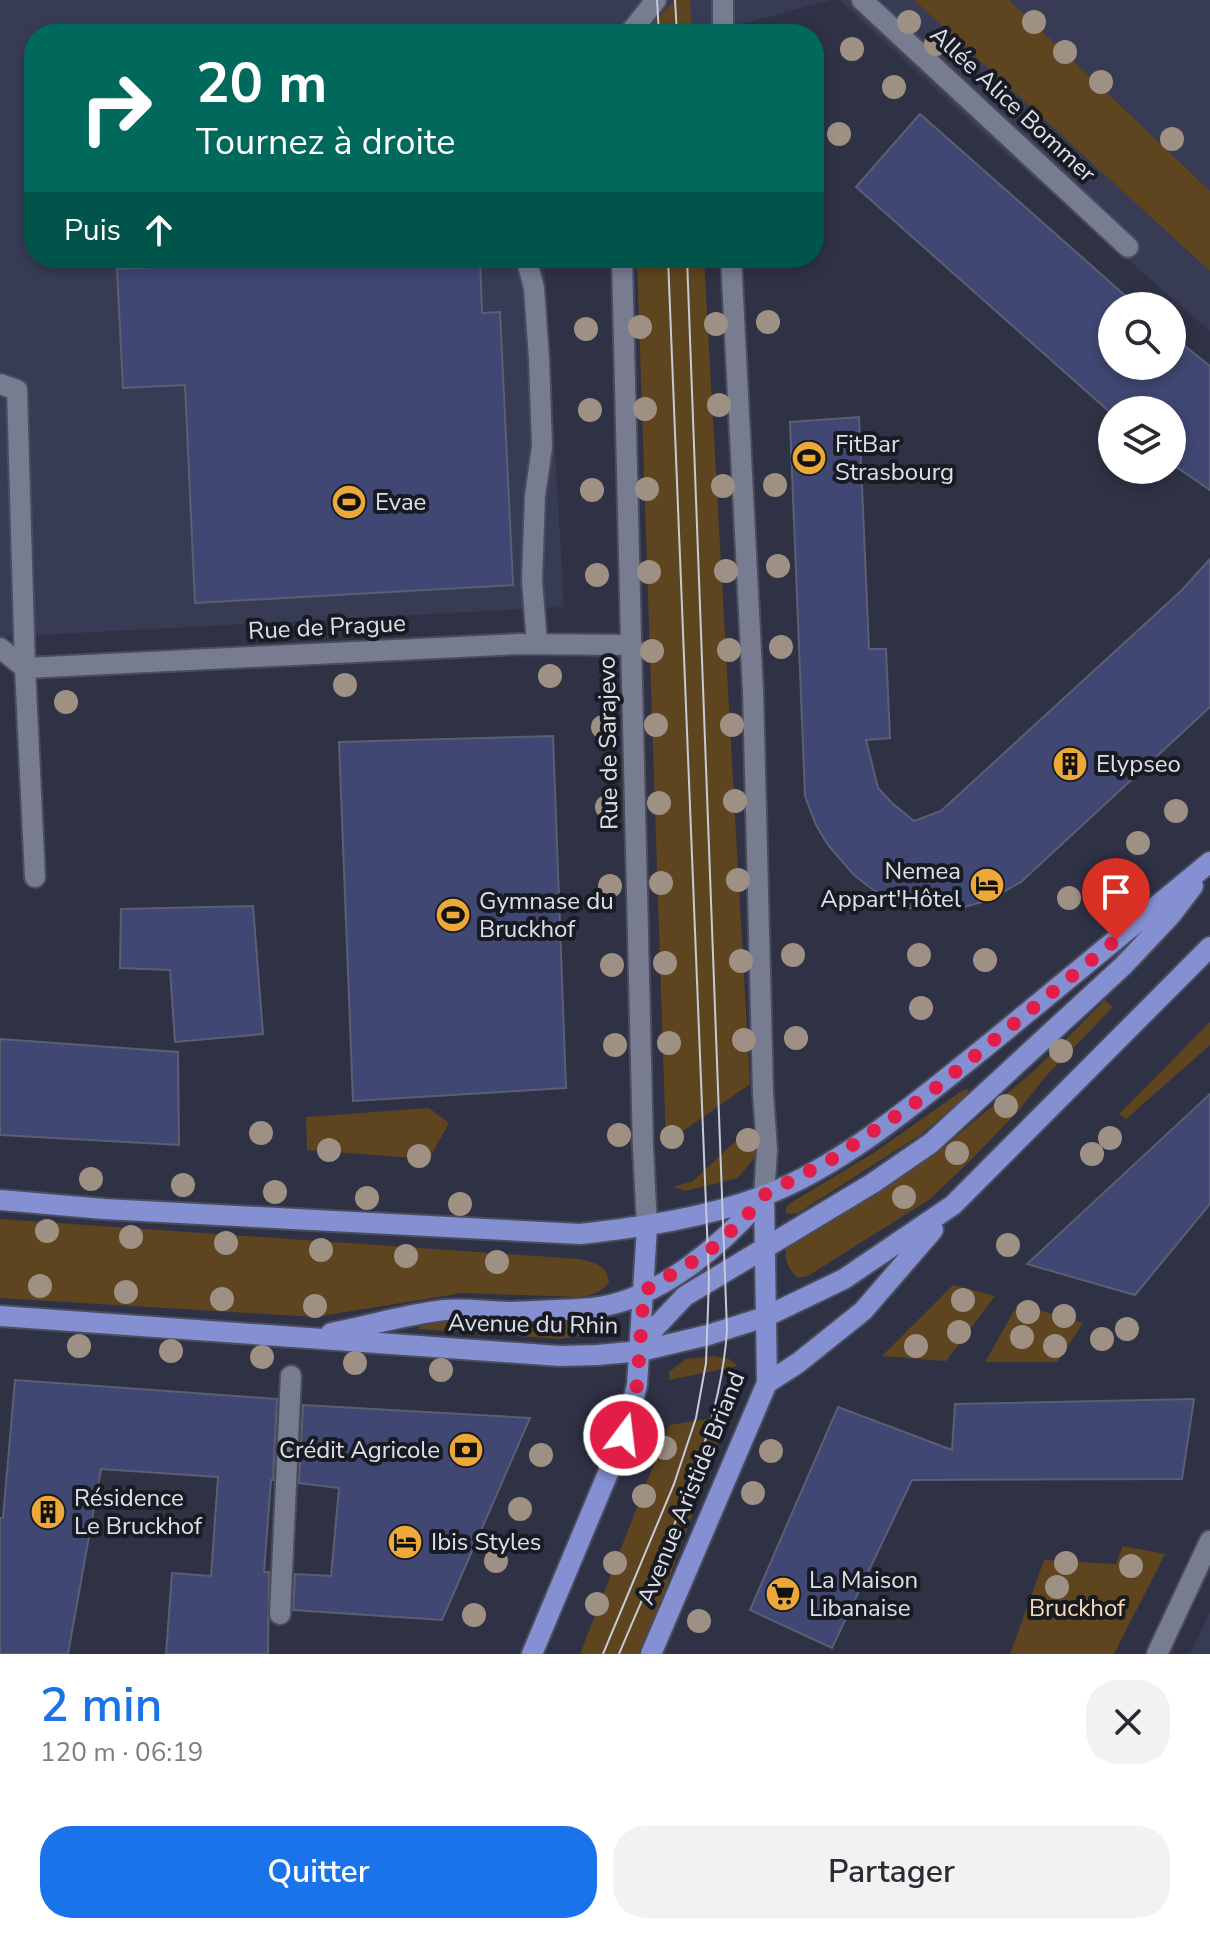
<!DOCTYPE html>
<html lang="fr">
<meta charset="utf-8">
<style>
:root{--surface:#fff;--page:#f2f2f3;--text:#2b2b33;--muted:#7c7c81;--accent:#1a73e8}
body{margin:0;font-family:"Nunito Sans",sans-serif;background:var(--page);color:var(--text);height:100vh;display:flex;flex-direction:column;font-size:30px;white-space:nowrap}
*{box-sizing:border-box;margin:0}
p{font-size:26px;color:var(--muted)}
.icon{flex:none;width:44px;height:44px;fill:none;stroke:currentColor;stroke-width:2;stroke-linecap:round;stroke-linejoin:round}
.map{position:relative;height:1654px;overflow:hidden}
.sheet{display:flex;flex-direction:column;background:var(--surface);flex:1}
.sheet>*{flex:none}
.guide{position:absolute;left:24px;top:24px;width:800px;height:244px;border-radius:32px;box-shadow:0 4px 12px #0003;background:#00695c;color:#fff;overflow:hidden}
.controls{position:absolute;left:1098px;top:292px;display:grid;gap:16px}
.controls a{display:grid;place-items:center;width:88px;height:88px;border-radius:50%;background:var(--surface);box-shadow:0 4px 12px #0003;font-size:40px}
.pin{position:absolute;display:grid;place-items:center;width:68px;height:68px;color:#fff;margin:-82px -34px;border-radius:50% 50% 50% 0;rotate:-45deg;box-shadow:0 0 8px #0007}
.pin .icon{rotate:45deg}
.me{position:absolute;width:88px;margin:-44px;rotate:15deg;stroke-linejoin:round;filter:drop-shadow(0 0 6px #0008)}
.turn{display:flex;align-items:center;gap:28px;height:168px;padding:0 40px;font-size:36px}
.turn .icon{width:104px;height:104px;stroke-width:2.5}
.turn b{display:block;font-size:56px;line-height:68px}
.then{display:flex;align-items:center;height:76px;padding:0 40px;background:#0003;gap:16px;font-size:30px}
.round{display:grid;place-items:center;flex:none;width:84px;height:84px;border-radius:32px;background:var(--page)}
.overview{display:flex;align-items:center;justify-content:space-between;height:136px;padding:0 40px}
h1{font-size:48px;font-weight:600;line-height:60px;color:var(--accent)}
.button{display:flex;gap:16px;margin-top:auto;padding:16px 40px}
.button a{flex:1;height:92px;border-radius:32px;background:var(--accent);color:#fff;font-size:32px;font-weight:600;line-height:92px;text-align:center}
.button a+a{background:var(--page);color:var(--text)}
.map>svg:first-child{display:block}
.built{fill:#373c54}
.green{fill:#5e451f}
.building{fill:#3f4772;stroke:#5a5f73;stroke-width:2}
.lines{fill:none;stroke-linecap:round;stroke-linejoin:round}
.minor-casing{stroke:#4a4d5d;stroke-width:24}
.major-casing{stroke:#4a4d5d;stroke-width:24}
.minor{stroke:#777c91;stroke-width:20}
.major{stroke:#8490d1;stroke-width:20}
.tram{stroke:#c7cad7;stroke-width:2}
.tree{fill:#9e9082}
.route{stroke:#e11d48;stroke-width:14;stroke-dasharray:0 25.2}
.labels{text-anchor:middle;stroke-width:8;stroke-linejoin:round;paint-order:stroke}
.street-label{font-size:24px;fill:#dde0ec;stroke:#191b23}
.poi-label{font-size:24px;fill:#dde0ec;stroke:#191b23;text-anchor:start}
.park-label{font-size:24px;fill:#f9dcb4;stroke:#191b23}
</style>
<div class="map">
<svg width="1210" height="1654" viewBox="0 0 1210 1654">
<rect width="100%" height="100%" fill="#2f3245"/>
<!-- built -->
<path class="built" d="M0 0H832L703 34H34V258H544L564 607 0 637Z
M839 0H1210V331L977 128Z
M1210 1612V1654H1190Z"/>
<!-- green -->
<path class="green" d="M675 0H690L692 34H642Z
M914 0H1009L1210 191V271Z
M637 258H704L750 1084 666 1143Z
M1105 1000 1113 1007 1046 1076 1019 1110 972 1159 930 1199 808 1276 798 1278C789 1270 784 1261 786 1249L793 1243 938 1152 1036 1069Z
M1210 1022V1045L1126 1119 1119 1114Z
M968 1089V1095L920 1135 798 1213 787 1214 785 1210 789 1204 875 1152 963 1090Z
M429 1108 449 1123 429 1159 307 1150 306 1117Z
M750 1134 755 1136 756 1156 738 1178 685 1191 673 1187 693 1181 739 1138Z
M0 1219 579 1259C595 1263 606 1264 609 1282 600 1294 592 1295 578 1297L462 1293 315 1317 0 1298Z
M953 1285 995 1296 946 1361 882 1356Z
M1018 1304 1083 1323 1057 1362H985Z
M464 1318 555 1322 599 1318 609 1323 599 1333 560 1339 418 1329 422 1324Z
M714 1356 729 1359 738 1366 669 1380V1372L686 1359Z
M728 1416 642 1654H580L669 1425Z
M1123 1546 1165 1554 1114 1654H1010L1044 1560 1116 1564Z"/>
<!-- building -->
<path class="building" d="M920 114 1137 306H1112V366H1172V336L1210 366V490L1172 464V410H1112V414L856 187Z
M239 258H480L482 313 500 312 513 585 195 603 185 385 123 388 117 269 240 263Z
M859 417 869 649H886L890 738 866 740 878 788 892 803 914 821 941 811 1182 590 1210 559V707L1021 882 989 900 961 908H904L872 889 854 875 828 845 816 825 805 796 790 422Z
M553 736 566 1088 353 1101 339 742Z
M253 906 263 1034 175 1042 170 970 120 968 121 909Z
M0 1039 178 1052 179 1145 0 1135Z
M1210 1094V1204L1135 1295 1027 1264Z
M15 1380 277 1399 273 1480H271L264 1572H269L268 1654H166L172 1573 211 1576 218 1477 101 1469 68 1654H0V1518H3Z
M1194 1399 1182 1479 912 1480 832 1648 750 1610 838 1407 952 1450 955 1404Z
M303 1405 530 1418 442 1620 293 1610 295 1574 331 1576 339 1488 299 1483Z"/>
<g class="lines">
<defs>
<path id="minor" d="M723 0V34
M862 0 1128 247
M629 34 656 0
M526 258 534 288 539 359 542 447 535 496 532 580 537 644
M622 258 643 1147 647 1227
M731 258 753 691 763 1093 767 1150 764 1195
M0 384 17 390 25 668 0 648
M35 877 25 668 519 644 632 645
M280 1614 291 1376
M1157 1654 1210 1541"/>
<path id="major" d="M0 1200 104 1209 580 1234C642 1227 704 1218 763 1196 845 1165 927 1094 994 1040 1066 980 1138 921 1210 862
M0 1316 560 1356 597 1355 641 1351 708 1335 765 1317 844 1279 953 1205 1210 947
M331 1333C368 1326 407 1314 445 1310 467 1308 490 1312 512 1312 538 1311 566 1310 592 1308 657 1301 723 1245 763 1197
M641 1351 652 1331 685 1296 873 1183 931 1143 1123 966 1171 915 1193 886
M767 1383 798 1363 863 1311 933 1230
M532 1654 624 1435 637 1385 647 1227
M651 1654 767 1383 764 1195"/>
</defs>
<!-- minor casing -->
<use href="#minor" class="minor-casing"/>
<!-- major casing -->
<use href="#major" class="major-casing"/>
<!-- minor -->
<use href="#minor" class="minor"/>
<!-- major -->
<use href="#major" class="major"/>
<!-- tram -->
<path class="tram" d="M657 0 659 34
M675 0 677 34
M603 1654 674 1484 696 1418 706 1363 709 1280 668 258
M619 1654C661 1552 720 1441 727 1330L687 258"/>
</g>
<!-- trees -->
<g class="tree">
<circle cx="909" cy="22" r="12"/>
<circle cx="1034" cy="22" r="12"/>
<circle cx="936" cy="44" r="12"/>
<circle cx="852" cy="49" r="12"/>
<circle cx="1065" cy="52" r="12"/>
<circle cx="1101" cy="82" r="12"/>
<circle cx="894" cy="87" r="12"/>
<circle cx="839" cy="134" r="12"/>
<circle cx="1172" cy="139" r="12"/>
<circle cx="768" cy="322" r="12"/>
<circle cx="716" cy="324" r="12"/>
<circle cx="640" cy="327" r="12"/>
<circle cx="586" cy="329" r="12"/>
<circle cx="719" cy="405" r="12"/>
<circle cx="645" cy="409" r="12"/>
<circle cx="590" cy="410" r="12"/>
<circle cx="775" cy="485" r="12"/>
<circle cx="723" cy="486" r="12"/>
<circle cx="647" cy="489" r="12"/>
<circle cx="592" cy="490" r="12"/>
<circle cx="778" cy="566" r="12"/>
<circle cx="726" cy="571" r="12"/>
<circle cx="649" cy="572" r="12"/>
<circle cx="597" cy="575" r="12"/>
<circle cx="781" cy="647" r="12"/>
<circle cx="729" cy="650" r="12"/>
<circle cx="652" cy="651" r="12"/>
<circle cx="550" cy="676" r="12"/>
<circle cx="345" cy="685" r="12"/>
<circle cx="66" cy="702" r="12"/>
<circle cx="656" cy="725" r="12"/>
<circle cx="732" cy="725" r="12"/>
<circle cx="603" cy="727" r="12"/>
<circle cx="735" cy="801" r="12"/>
<circle cx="659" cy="803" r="12"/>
<circle cx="607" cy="807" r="12"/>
<circle cx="1176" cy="811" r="12"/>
<circle cx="1138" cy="843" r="12"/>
<circle cx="738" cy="880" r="12"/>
<circle cx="661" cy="883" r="12"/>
<circle cx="610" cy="886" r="12"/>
<circle cx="1069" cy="898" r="12"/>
<circle cx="793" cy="955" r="12"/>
<circle cx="919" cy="955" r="12"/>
<circle cx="985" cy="960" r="12"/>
<circle cx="741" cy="961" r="12"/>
<circle cx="665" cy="963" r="12"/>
<circle cx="612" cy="965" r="12"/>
<circle cx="921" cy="1008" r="12"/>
<circle cx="796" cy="1038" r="12"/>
<circle cx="744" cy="1040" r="12"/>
<circle cx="669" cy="1043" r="12"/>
<circle cx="615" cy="1045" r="12"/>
<circle cx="1061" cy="1051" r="12"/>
<circle cx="1006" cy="1106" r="12"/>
<circle cx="261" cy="1133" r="12"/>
<circle cx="619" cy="1135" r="12"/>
<circle cx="672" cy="1137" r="12"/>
<circle cx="1110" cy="1138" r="12"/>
<circle cx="748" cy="1140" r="12"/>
<circle cx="329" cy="1150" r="12"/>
<circle cx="957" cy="1153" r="12"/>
<circle cx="1092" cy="1154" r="12"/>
<circle cx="419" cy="1156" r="12"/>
<circle cx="91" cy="1179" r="12"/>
<circle cx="183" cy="1185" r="12"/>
<circle cx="275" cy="1192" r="12"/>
<circle cx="904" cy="1197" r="12"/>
<circle cx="367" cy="1198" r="12"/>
<circle cx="460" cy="1204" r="12"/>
<circle cx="47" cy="1231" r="12"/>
<circle cx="131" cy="1237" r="12"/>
<circle cx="226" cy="1243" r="12"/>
<circle cx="1008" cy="1245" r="12"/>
<circle cx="321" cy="1250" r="12"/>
<circle cx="406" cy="1256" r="12"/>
<circle cx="497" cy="1262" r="12"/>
<circle cx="40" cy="1286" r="12"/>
<circle cx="126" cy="1292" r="12"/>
<circle cx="222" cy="1299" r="12"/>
<circle cx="963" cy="1300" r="12"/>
<circle cx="315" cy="1306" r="12"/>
<circle cx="1028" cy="1312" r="12"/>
<circle cx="1064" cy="1316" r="12"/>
<circle cx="1127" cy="1329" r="12"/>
<circle cx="959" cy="1332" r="12"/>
<circle cx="1022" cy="1337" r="12"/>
<circle cx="1102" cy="1339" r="12"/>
<circle cx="79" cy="1346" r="12"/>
<circle cx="916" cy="1346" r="12"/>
<circle cx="1055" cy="1346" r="12"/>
<circle cx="171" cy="1351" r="12"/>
<circle cx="262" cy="1357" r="12"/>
<circle cx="355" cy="1363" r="12"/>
<circle cx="441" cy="1370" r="12"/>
<circle cx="665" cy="1448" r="12"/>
<circle cx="771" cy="1451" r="12"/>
<circle cx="541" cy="1455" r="12"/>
<circle cx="753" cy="1493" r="12"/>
<circle cx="644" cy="1496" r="12"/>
<circle cx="520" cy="1509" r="12"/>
<circle cx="496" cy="1561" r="12"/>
<circle cx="615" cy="1563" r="12"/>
<circle cx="1066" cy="1563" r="12"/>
<circle cx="1131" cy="1566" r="12"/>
<circle cx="1057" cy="1587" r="12"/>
<circle cx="597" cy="1604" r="12"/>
<circle cx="474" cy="1615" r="12"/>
<circle cx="699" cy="1621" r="12"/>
</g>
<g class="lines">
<!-- route -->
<path class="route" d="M624 1435 637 1385 644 1291 707 1253 744 1219 764 1195 832 1159 927 1095 1116 940"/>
</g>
<!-- icons -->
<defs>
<symbol id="stadium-disc" viewBox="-11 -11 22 22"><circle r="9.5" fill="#eca93a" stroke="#191b23"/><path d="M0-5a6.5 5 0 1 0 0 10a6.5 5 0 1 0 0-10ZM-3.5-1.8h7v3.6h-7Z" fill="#111"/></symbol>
<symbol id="building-disc" viewBox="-11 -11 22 22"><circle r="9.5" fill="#eca93a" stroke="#191b23"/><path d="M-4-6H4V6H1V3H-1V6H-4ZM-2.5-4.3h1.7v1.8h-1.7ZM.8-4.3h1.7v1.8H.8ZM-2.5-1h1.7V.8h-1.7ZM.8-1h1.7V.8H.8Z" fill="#111"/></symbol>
<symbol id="hotel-disc" viewBox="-11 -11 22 22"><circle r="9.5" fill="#eca93a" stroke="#191b23"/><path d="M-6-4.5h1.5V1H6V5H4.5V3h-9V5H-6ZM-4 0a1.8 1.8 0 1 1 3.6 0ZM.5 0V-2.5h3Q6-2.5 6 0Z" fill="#111"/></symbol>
<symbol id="bank-disc" viewBox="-11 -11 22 22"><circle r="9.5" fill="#eca93a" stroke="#191b23"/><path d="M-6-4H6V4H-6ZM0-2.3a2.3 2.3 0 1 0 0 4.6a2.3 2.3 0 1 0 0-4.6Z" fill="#111"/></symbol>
<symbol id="supermarket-disc" viewBox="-11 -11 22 22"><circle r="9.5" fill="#eca93a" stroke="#191b23"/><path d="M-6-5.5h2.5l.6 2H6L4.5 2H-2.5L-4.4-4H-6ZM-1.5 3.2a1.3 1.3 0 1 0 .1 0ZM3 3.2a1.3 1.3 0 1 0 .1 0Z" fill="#111"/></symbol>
</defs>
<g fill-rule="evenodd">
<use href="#stadium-disc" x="789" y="438" width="40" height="40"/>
<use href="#stadium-disc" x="329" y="482" width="40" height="40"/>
<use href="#building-disc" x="1050" y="744" width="40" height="40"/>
<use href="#hotel-disc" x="967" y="865" width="40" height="40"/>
<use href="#stadium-disc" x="433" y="895" width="40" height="40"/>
<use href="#bank-disc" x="446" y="1430" width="40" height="40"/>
<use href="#building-disc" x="28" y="1492" width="40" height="40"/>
<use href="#hotel-disc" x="385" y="1522" width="40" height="40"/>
<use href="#supermarket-disc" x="763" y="1574" width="40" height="40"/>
</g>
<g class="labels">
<!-- street labels -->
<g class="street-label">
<text transform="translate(1013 104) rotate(43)" y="8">Allée Alice Bommer</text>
<text transform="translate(327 627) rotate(-3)" y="8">Rue de Prague</text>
<text transform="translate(608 743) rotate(-91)" y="8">Rue de Sarajevo</text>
<text transform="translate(533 1324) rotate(1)" y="8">Avenue du Rhin</text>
<text transform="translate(691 1488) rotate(-68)" y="8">Avenue Aristide Briand</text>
</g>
<!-- poi labels -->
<g class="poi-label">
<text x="835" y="452">FitBar<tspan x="835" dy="28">Strasbourg</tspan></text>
<text x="375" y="510">Evae</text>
<text x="1096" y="772">Elypseo</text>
<text x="961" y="879" text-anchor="end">Nemea<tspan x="961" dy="28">Appart'Hôtel</tspan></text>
<text x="479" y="909">Gymnase du<tspan x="479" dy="28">Bruckhof</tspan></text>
<text x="440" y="1458" text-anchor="end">Crédit Agricole</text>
<text x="74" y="1506">Résidence<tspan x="74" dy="28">Le Bruckhof</tspan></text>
<text x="431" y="1550">Ibis Styles</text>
<text x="809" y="1588">La Maison<tspan x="809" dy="28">Libanaise</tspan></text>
</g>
<!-- park labels -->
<g class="park-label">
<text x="1077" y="1616">Bruckhof</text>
</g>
</g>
</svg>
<div class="controls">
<a><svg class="icon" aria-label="search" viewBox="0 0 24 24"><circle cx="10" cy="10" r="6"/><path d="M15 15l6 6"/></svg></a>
<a><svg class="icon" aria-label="layers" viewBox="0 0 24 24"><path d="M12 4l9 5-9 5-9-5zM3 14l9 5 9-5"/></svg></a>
</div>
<div class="pin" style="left:1116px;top:940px;background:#d93025"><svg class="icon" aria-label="arrive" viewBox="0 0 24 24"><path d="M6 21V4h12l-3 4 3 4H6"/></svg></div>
<svg class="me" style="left:624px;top:1435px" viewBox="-20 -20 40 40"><circle r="17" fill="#e11d48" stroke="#fff" stroke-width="3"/><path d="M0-11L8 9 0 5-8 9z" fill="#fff"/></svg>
<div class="guide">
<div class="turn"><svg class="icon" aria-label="right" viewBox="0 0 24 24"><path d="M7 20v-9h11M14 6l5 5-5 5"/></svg><div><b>20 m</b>Tournez à droite</div></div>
<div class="then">Puis<svg class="icon" aria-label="ahead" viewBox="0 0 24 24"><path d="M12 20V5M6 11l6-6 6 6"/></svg></div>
</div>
</div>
<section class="sheet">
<div class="overview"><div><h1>2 min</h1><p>120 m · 06:19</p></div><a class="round"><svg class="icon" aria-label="close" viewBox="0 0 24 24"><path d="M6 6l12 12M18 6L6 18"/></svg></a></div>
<div class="button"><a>Quitter</a><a>Partager</a></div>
</section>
